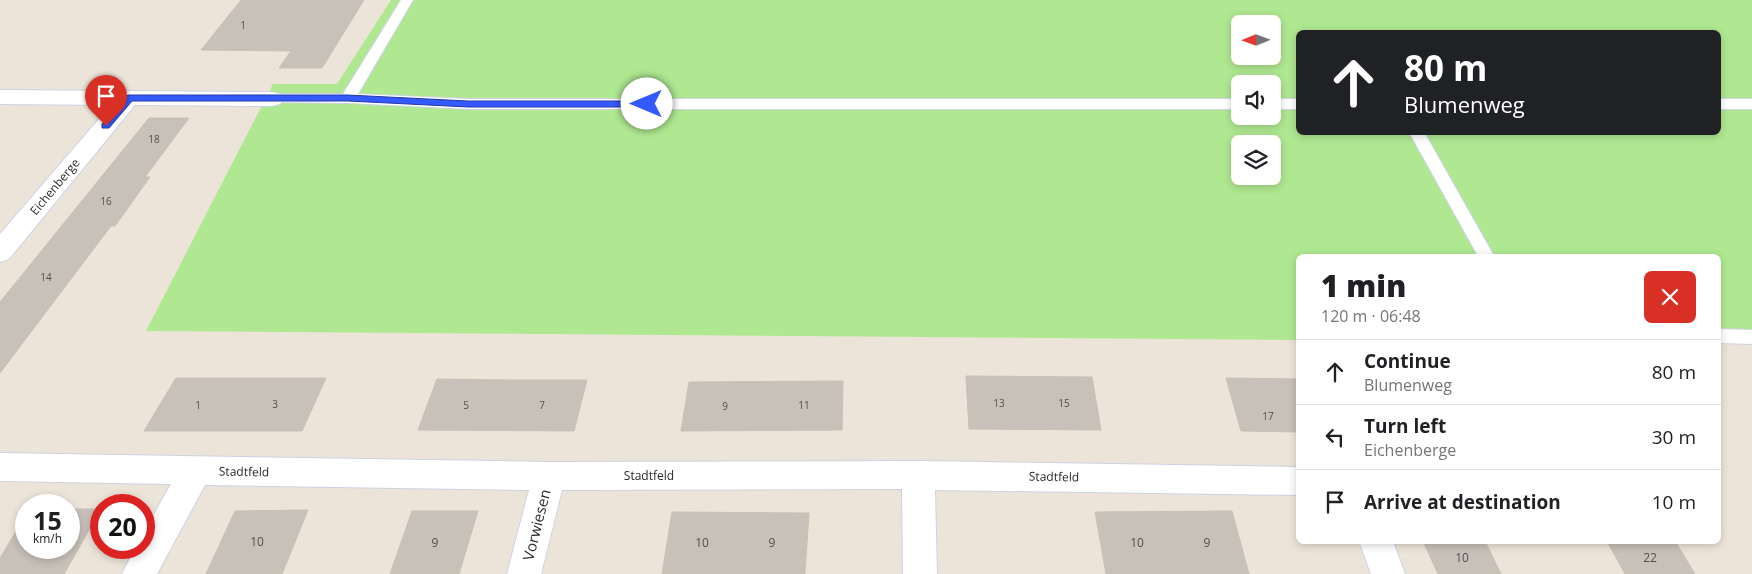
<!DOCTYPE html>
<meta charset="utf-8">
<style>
:root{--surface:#fff;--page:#f2f2f2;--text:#202124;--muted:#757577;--line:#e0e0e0}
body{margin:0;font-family:"Open Sans",sans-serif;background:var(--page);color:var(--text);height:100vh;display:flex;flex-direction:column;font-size:19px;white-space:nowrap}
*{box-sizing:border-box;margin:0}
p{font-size:16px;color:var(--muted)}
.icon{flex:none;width:28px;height:28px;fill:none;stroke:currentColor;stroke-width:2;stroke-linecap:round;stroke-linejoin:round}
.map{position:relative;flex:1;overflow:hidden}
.side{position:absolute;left:1296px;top:254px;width:425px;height:290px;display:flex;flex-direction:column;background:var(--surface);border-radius:8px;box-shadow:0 2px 8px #0003}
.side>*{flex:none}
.banner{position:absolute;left:1296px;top:30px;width:425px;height:105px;border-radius:8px;box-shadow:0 2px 8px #0003;background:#202124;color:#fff;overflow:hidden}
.needle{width:32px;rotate:269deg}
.fabs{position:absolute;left:1231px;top:15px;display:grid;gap:10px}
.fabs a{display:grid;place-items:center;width:50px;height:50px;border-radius:8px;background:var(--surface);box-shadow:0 2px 8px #0003;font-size:25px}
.speed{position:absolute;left:15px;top:494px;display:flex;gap:10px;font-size:25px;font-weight:700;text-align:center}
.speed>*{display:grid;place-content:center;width:65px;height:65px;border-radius:50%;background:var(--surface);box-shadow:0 2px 8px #0003;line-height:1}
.speed small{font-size:12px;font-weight:400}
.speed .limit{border:8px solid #d22;background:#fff;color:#111}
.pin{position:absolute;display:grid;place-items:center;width:42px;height:42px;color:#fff;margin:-51px -21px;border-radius:50% 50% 50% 0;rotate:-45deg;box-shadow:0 0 5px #0007}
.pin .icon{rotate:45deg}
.me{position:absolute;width:55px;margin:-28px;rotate:270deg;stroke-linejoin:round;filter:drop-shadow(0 0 4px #0008)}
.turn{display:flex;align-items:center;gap:18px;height:105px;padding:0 25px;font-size:22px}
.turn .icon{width:65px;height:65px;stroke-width:2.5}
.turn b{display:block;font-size:35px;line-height:42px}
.round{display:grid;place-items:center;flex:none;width:52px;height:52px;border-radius:8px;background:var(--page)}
.overview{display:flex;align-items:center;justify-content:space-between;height:85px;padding:0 25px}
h1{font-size:30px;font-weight:800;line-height:38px}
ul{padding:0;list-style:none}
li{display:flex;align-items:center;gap:15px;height:65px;padding:0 25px;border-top:1px solid var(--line)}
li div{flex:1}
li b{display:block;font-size:19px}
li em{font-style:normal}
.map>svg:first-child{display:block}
.green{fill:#afe891;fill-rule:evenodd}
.building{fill:#c8c1b9;stroke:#c8c0b3}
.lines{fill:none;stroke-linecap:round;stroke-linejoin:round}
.service-casing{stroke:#ced2e4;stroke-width:2}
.minor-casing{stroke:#ced2e4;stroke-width:2}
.service{fill:#fff;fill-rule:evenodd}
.minor{fill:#fff;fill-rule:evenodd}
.route{fill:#345aff;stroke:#223aa6}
.labels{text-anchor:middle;stroke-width:4;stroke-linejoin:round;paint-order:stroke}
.number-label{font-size:10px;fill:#514f4d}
.street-label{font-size:12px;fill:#292929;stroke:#fff}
.near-number-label{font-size:12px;fill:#514f4d}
.near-street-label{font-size:15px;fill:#292929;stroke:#fff}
</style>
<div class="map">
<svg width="1752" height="574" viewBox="0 0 1752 574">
<rect width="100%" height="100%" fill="#ede4d9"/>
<!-- green -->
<path class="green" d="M391 0H1752V343H1719V256H1299V340L146 331 273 84H337ZM1240 24H1272V56H1240ZM1299 32H1719V132H1299ZM1240 84H1272V116H1240ZM1240 144H1272V176H1240Z"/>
<!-- building -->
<path class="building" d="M241 0H364L322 68H279L291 51 201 50Z
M149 118H189L145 177H150L115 226H111L0 373V302Z
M966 376 1092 377 1101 430 969 429Z
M176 378H326L302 431H144Z
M1226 378 1299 379V432L1241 431Z
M437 379 512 380H587L574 431 418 430Z
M843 381 842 430 681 431 689 382Z
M69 509H101L64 574H0V558L26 515V548H69Z
M308 510 282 574H206L235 511Z
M412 511H478L459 574H390Z
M1232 511 1249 574H1106L1095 512Z
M672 512 809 513 805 574H662Z
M1423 541H1485L1501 574H1438Z
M1607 541H1675L1695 574H1625Z"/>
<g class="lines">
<defs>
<path id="service" d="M401 0H413L358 94 469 99H1240V109H469L348 103 267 102 265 99 267 96 272 94H343Z
M1272 99H1299V109H1272Z
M1719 99H1752V109H1719Z
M1409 132H1424L1494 256H1478Z
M1719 329 1752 330V344L1719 343Z"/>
<path id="minor" d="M0 90 272 92 280 94 283 99 280 104 272 106 135 105 9 259 0 262V234L111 105 0 104Z
M0 453 549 462 918 461 1299 467V495L935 490 937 574H903L902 489 562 490 541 574H507L529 490 205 485 157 574H122L135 548H144V532L171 484 0 481Z
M1359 541H1393L1405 574H1371Z"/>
</defs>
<!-- service casing -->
<use href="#service" class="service-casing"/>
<!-- minor casing -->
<use href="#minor" class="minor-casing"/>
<!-- service -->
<use href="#service" class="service"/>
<!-- minor -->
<use href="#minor" class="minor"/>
</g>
<!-- route -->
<path class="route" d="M129 95H348L468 101H647L651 104 647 107H468L348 101H132L109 128H102V124L126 96Z"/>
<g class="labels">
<!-- number labels -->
<g class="number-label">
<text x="243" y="29">1</text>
<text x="154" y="143">18</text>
<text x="106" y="205">16</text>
<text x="46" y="281">14</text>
<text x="999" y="407">13</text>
<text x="1064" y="407">15</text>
<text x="275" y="408">3</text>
<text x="198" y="409">1</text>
<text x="466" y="409">5</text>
<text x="542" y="409">7</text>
<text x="804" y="409">11</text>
<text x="725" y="410">9</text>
<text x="1268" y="420">17</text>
</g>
<!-- street labels -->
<g class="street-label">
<text transform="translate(55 187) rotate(-50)" y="4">Eichenberge</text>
<text transform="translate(244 472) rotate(1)" y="4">Stadtfeld</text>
<text x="649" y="480">Stadtfeld</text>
<text transform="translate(1054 477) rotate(1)" y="4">Stadtfeld</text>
</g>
<!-- near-number labels -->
<g class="near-number-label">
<text x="257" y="546">10</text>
<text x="435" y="547">9</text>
<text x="702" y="547">10</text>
<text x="772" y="547">9</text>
<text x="1137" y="547">10</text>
<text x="1207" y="547">9</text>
<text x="1462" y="562">10</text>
<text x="1650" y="562">22</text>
</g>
<!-- near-street labels -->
<g class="near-street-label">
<text transform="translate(537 525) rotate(-76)" y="5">Vorwiesen</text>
</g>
</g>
</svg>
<div class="fabs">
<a><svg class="needle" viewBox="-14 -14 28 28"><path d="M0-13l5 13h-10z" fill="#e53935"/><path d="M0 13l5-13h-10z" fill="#757577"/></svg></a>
<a><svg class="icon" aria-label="sound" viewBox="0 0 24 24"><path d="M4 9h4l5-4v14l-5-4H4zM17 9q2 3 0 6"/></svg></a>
<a><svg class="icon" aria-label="layers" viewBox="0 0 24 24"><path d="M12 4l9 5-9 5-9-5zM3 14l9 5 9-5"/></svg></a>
</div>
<div class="speed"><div>15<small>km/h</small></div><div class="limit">20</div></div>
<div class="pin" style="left:106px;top:126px;background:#d93025"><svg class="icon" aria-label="arrive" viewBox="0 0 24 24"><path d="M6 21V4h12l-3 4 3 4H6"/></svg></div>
<svg class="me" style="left:647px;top:104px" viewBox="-20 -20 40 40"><circle r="19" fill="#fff"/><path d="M0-13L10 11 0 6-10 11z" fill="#345aff"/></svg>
<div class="banner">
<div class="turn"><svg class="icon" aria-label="ahead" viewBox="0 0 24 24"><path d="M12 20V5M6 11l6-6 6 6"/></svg><div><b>80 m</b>Blumenweg</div></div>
</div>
<section class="side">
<div class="overview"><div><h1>1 min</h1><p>120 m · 06:48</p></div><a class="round" style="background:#d93025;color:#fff"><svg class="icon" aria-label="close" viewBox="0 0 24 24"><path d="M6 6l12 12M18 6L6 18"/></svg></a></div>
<ul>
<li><svg class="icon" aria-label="ahead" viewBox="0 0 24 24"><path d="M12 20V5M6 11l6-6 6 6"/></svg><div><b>Continue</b><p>Blumenweg</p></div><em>80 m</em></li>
<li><svg class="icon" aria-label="left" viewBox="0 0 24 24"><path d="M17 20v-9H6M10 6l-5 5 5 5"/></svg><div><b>Turn left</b><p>Eichenberge</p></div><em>30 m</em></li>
<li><svg class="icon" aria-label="arrive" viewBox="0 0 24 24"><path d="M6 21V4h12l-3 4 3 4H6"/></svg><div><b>Arrive at destination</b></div><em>10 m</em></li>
</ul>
</section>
</div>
